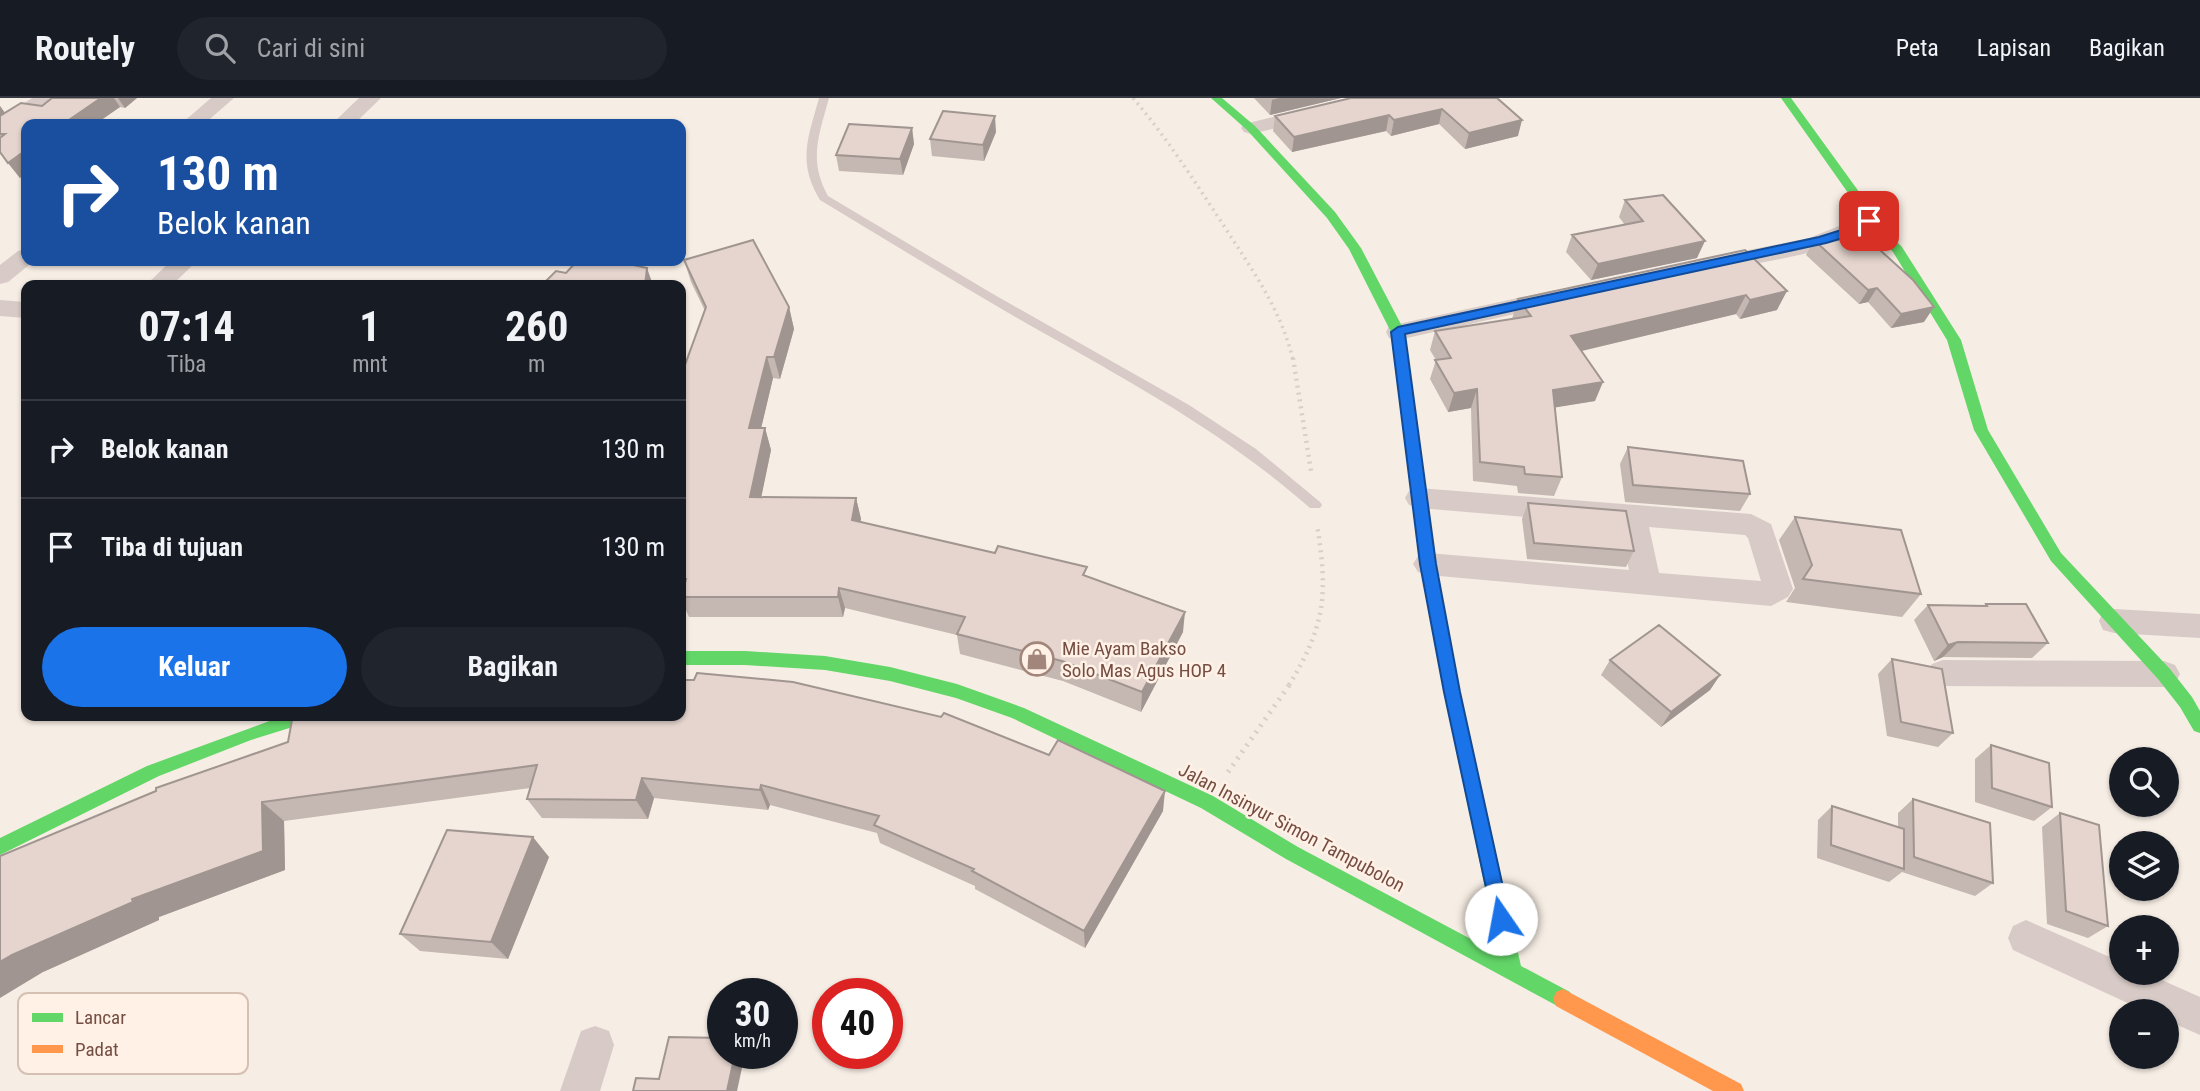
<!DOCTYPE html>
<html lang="id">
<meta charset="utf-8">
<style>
:root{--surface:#171b24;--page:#20242c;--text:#f1f3f6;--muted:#9ea1a6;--line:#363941;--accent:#1a73e8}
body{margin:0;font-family:"Roboto Condensed",sans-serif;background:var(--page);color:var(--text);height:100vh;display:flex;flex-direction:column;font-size:26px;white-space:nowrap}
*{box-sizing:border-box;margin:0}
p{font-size:23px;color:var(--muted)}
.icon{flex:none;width:38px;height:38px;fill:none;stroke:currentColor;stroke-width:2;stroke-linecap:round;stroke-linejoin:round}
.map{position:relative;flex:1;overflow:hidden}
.panel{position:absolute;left:21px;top:182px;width:665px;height:441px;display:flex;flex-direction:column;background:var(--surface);border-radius:14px;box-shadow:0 2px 5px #0004}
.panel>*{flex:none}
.top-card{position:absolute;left:21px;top:21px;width:665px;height:147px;border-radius:14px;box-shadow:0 2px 5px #0004;background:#1a4fa0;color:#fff;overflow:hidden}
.fabs{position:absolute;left:2109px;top:649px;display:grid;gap:14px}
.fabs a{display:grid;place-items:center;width:70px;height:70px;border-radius:50%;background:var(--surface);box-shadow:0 2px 5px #0004;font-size:35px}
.speed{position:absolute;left:707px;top:880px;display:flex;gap:14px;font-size:35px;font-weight:700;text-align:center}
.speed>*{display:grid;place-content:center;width:91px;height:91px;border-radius:50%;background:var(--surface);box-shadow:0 2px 5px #0004;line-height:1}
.speed small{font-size:18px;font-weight:400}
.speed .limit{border:10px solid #d22;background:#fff;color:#111}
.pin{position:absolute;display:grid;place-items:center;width:60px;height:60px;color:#fff;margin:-30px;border-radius:14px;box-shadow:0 4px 10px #0006}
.me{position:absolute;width:77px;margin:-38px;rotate:348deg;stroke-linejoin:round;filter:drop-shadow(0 0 5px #0008)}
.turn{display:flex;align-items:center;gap:24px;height:147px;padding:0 21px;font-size:32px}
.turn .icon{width:91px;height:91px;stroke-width:2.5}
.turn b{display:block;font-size:49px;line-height:60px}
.eta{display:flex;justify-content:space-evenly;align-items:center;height:119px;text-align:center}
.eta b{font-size:42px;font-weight:700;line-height:49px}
.cta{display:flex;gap:14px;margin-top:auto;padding:14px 21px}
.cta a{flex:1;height:80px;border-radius:42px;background:var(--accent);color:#fff;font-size:28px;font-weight:700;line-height:80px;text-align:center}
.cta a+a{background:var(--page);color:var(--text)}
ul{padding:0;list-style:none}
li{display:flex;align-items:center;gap:21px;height:98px;padding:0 21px;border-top:2px solid var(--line)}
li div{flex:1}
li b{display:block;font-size:26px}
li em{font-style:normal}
header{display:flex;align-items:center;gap:42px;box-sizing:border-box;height:98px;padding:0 35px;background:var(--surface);border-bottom:2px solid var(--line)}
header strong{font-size:33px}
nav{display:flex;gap:38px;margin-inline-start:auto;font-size:24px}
.search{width:490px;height:63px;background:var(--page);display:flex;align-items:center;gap:18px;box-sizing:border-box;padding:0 24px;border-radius:38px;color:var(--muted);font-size:26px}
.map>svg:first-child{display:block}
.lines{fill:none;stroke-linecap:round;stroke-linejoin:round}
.path-far2{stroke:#d9ceca;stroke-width:3.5;stroke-dasharray:2 4.5;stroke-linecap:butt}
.path-far1{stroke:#d9ceca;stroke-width:4.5;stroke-dasharray:2 5;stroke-linecap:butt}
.path{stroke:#d9ceca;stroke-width:5;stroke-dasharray:2 6;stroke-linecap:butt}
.lane{fill:#d8cbc7;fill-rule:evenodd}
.street{fill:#d8cbc7;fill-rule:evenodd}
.fast{fill:#63d668;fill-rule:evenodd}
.slow{fill:#ff974d;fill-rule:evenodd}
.wall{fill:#c5b7b1}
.shaded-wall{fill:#a09590}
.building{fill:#e5d5ce;stroke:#a09590;stroke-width:2}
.route{fill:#1a73e8;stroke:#114b97;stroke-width:2}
.labels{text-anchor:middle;stroke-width:5;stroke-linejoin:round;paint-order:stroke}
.poi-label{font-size:19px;fill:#754d43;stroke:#fff1e5;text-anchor:start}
.street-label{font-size:19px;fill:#754d43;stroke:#fff1e5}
.key{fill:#fff1e5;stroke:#d6c0b4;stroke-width:2}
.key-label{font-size:19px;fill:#754d43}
</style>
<header>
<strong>Routely</strong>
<div class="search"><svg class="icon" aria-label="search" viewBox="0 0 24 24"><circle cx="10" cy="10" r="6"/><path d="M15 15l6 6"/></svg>Cari di sini</div>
<nav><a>Peta</a><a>Lapisan</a><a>Bagikan</a></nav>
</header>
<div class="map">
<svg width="2200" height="993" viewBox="0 0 2200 993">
<rect width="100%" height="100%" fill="#f6ede4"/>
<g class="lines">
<!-- path-far2 -->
<path class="path-far2" d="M1133 0C1167 40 1195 84 1224 128 1252 172 1281 211 1293 262"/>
<!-- path-far1 -->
<path class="path-far1" d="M1293 260 1311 373
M1289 587C1326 527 1328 495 1317 427"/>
<!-- path -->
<path class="path" d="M1228 674 1290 586"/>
<!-- lane -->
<path class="lane" d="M819 0H829C819 37 808 62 828 98L993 196 1189 307 1256 351 1320 404 1322 407 1320 410H1310C1227 337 1136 287 1040 233 966 191 893 146 820 102 797 64 808 40 819 0Z"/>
<!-- street -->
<path class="street" d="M32 0H55L7 35 0 37V22Z
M211 0H234L204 26H181Z
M359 0H381L354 26H332Z
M1352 0H1388L1385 4 1251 36 1244 34 1241 30 1244 26Z
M1869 116 1877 118 1880 123C1860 152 1749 166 1713 173L1705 171 1701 166 1705 161 1713 159 1809 140Z
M26 151V163H34L8 184 0 186V167L18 153Z
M171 163H197L172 187H146Z
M1555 192 1564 195 1567 200 1564 205 1398 242 1389 240 1386 234 1389 228 1398 226Z
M0 202 26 204V220L0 218Z
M1419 390 1751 416 1771 426 1793 491 1788 499 1771 508 1428 477 1418 474 1413 466 1418 458 1428 455 1629 472 1620 427 1419 410 1409 407 1405 400 1409 393ZM1649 429 1745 437 1748 440 1761 483 1659 475Z
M2114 511 2200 516V540L2114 535 2103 532 2099 523 2103 514Z
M1943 562 2164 563 2175 567 2180 576 2175 585 2164 589 1943 588 1932 584 1927 575 1932 566Z
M2026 822 2121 864V875H2146L2200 899V937L2166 922V914H2147L2013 852 2008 840 2013 828Z
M595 928 609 933 614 947 600 993H560L581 933Z"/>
<!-- fast -->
<path class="fast" d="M1211 0H1222L1255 28 1335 114 1361 150 1405 234 1436 466 1460 594 1521 868 1570 894 1573 901 1570 908 1563 911 1286 761 1201 710 1012 620 956 600 890 583 825 572 745 567H681V553H745L825 558 890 569 957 586 1024 610 1213 698 1298 749 1499 856 1444 594 1420 466 1391 234 1349 151 1327 120 1247 32Z
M1781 0H1791L1870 109 1875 122 1902 149 1961 242 1988 332 2061 455 2170 571 2192 599 2200 613V635L2194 633 2180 609 2158 581 2051 463 1974 332 1947 242 1893 154 1865 126 1858 109Z
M283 618H314L312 623 251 642 159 678 0 757V740L147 668Z"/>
<!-- slow -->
<path class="slow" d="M1563 891 1741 986 1744 993H1713L1556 908 1553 901 1556 894Z"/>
</g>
<!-- wall -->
<path class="wall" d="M52 0H137L125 10 120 9 20 80 0 54V8L5 15 42 8Z
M1254 0H1341L1270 17Z
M1497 0 1518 38 1465 51 1439 26 1391 38 1386 33 1292 54 1273 33 1275 18Z
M912 30 914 46 903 77 839 73 836 57Z
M996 34 984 63 932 58 930 41Z
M1625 102 1697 160 1591 182 1566 154 1572 137 1625 127 1619 119Z
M1814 142 1924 224 1891 230 1868 204 1859 206 1806 157Z
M1745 152 1777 212 1740 221 1736 216 1582 253 1595 303 1555 309 1562 379 1554 398 1518 395 1517 388 1473 383 1471 310 1448 314 1430 281 1436 262 1430 252 1435 233 1512 221 1518 201Z
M684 162 789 209 794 231 780 281 773 280 761 330H765L771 352 761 399 856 400 861 421 860 424 1087 478 1183 534 1141 614 1063 583 960 556 957 537 845 510 843 519H689L681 501V278L705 213 691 184Z
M1628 349 1750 396 1740 413 1625 404 1620 366Z
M1528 405 1634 453 1626 469 1527 461 1522 421Z
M1795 419 1921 496 1902 519 1786 504 1795 490 1779 442Z
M1986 506 2048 545 2032 560 1943 559 1934 563 1914 522 1928 507 1983 508Z
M1892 561 1953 635 1938 649 1887 638 1878 576Z
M1610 562 1720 577 1710 592 1661 629 1601 577Z
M288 644 1163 713 1085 850 975 791V788L880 745 877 735 770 707 768 712 654 700 648 721 542 720 527 701 530 690 284 723 285 772 159 819V822L43 874Z
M1991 647 2052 709 2034 723 1975 704V661Z
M1913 701 1993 785 1975 798 1902 774 1889 784 1817 760 1818 722 1832 708 1898 729V715Z
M2060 715 2108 828 2088 840 2047 826 2042 729Z
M549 759 508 861 420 853 400 836Z"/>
<!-- shaded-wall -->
<path class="shaded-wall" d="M101 0H114L120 9 95 26H63Z
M118 0H137L125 10Z
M1279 0H1341L1270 17 1272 2Z
M0 8 5 15 0 20Z
M1442 11 1439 26 1391 38 1394 22Z
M1389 17 1386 33 1292 54 1294 39Z
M995 18 996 34 984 63 983 47Z
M1522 22 1518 38 1465 51 1469 35Z
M912 30 914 46 903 77 900 61Z
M26 52V75L20 80 8 65Z
M1705 143 1697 160 1591 182 1598 166Z
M647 170 653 187H645Z
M1877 190 1868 204 1859 206 1868 192Z
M1787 193 1777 212 1740 221 1750 202Z
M1746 197 1736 216 1564 257 1571 238Z
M789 209 794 231 780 281 774 259Z
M1934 209 1924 224 1891 230 1901 216Z
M767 259 773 280 756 352 749 330Z
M1603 284 1595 303 1546 311 1553 292Z
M1477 291 1471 310 1448 314 1454 295Z
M765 330 771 352 757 420 750 399Z
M856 400 861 421 857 443 852 422Z
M839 490 845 510 843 519 838 499Z
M1185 514 1183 534 1141 614 1142 594Z
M1958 544 1943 559 1934 563 1948 547Z
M1720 577 1710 592 1661 629 1671 614Z
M642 680 654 700 648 721 636 702Z
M761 687 770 707 768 712 760 692Z
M1165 693 1163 713 1085 850 1084 833Z
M262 704 284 723 285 772 159 819V822L43 874 0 900V864L12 857 132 801Z
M533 739 549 759 508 861 491 844Z
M735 956H745L737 993H727Z"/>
<!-- building -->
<path class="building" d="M52 0H101L63 26H26V52L8 65 0 54V40L5 36H0V18L21 5 42 8Z
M1351 0H1497L1522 22 1469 35 1442 11 1394 22 1389 17 1294 39 1275 18Z
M943 13 995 18 983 47 930 41Z
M849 26 912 30 900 61 836 57Z
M1663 97 1705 143 1598 166 1572 137 1643 123 1625 102Z
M1859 133 1913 182 1934 209 1901 216 1877 190 1868 192 1814 142Z
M753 142 789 209 774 259H767L749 330H765L750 399 856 400 852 422 995 455 998 448 1087 469 1083 477 1185 514 1142 594 1062 563 957 536 965 519 839 490 838 499H681L686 481H681V278L706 209 684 162Z
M1745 152 1787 193 1750 202 1746 197 1571 238 1603 284 1553 292 1562 379 1525 376 1524 369 1480 364 1477 291 1454 295 1435 262 1451 260 1435 233 1531 218 1518 201Z
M577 163H615L647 170 645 187H542L556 173 566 175Z
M1628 349 1743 363 1750 396 1633 387Z
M1528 405 1626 413 1634 453 1534 445Z
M1795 419 1901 432 1921 496 1803 481 1812 467Z
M1986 506H2026L2048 545 1958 544 1948 547 1928 507 1987 508Z
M1659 527 1720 577 1671 614 1610 562Z
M1892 561 1942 571 1953 635 1901 624Z
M697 575 793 584 941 619 944 615 1049 657 1058 642 1165 693 1084 833 972 773 974 771 874 727 879 718 761 687 760 692 642 680 636 702 527 701 537 667 262 704 263 753 132 801 133 804 12 857 0 864V758L156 693V690L288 644 292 622 310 618H681V582H694Z
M1991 647 2049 665 2052 709 1992 690Z
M1913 701 1990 725 1993 785 1914 759Z
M1832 708 1904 731V771L1831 747Z
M2060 715 2099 727 2108 828 2066 813Z
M447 732 533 739 491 844 400 836Z
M669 939 723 940V956H735L727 993H633L636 980 659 981Z"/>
<!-- route -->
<path class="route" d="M1869 119 1875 123 1860 135 1826 145 1405 236 1436 466 1460 594 1510 821 1508 827 1501 830 1494 827 1444 594 1420 466 1391 234 1398 229 1819 139 1851 129Z"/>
<!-- icons -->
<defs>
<symbol id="shop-ring" viewBox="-11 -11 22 22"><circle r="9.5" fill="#fff1e5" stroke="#a2857b" stroke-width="1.5"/><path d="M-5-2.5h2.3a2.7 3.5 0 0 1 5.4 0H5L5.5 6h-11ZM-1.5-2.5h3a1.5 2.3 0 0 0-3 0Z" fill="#a2857b"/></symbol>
</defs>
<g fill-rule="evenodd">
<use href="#shop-ring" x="1018" y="542" width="38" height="38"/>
</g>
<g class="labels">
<!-- poi labels -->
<g class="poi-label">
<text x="1062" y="557">Mie Ayam Bakso<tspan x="1062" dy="22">Solo Mas Agus HOP 4</tspan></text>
</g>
<!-- street labels -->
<g class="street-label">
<text transform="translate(1292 729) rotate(28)" y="7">Jalan Insinyur Simon Tampubolon</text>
</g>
</g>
<!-- legend -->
<rect x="18" y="895" width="230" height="81" rx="10" class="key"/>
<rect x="32" y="915" width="31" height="9" fill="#63d668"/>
<rect x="32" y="947" width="31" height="8" fill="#ff974d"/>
<g class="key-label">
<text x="75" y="926">Lancar</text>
<text x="75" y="958">Padat</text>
</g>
</svg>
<div class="fabs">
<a><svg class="icon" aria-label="search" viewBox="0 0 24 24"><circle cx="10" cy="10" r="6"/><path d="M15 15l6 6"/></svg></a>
<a><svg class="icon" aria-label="layers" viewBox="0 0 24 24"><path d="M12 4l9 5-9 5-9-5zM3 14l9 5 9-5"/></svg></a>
<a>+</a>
<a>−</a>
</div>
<div class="speed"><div>30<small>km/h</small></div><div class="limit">40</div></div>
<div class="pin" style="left:1869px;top:123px;background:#d93025"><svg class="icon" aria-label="arrive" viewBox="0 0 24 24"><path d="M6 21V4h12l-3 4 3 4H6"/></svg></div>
<svg class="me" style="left:1501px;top:821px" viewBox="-20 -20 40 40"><circle r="19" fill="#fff"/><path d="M0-13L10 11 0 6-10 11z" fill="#1a73e8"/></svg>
<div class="top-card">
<div class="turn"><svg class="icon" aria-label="right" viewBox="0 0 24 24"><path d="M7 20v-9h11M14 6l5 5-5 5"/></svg><div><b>130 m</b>Belok kanan</div></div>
</div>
<section class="panel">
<div class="eta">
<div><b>07:14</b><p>Tiba</p></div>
<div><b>1</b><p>mnt</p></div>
<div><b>260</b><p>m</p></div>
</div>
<ul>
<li><svg class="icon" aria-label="right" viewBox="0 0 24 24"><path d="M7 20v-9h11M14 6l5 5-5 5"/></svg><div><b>Belok kanan</b></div><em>130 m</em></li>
<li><svg class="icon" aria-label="arrive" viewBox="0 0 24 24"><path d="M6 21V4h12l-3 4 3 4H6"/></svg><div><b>Tiba di tujuan</b></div><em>130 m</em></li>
</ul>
<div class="cta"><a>Keluar</a><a>Bagikan</a></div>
</section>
</div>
